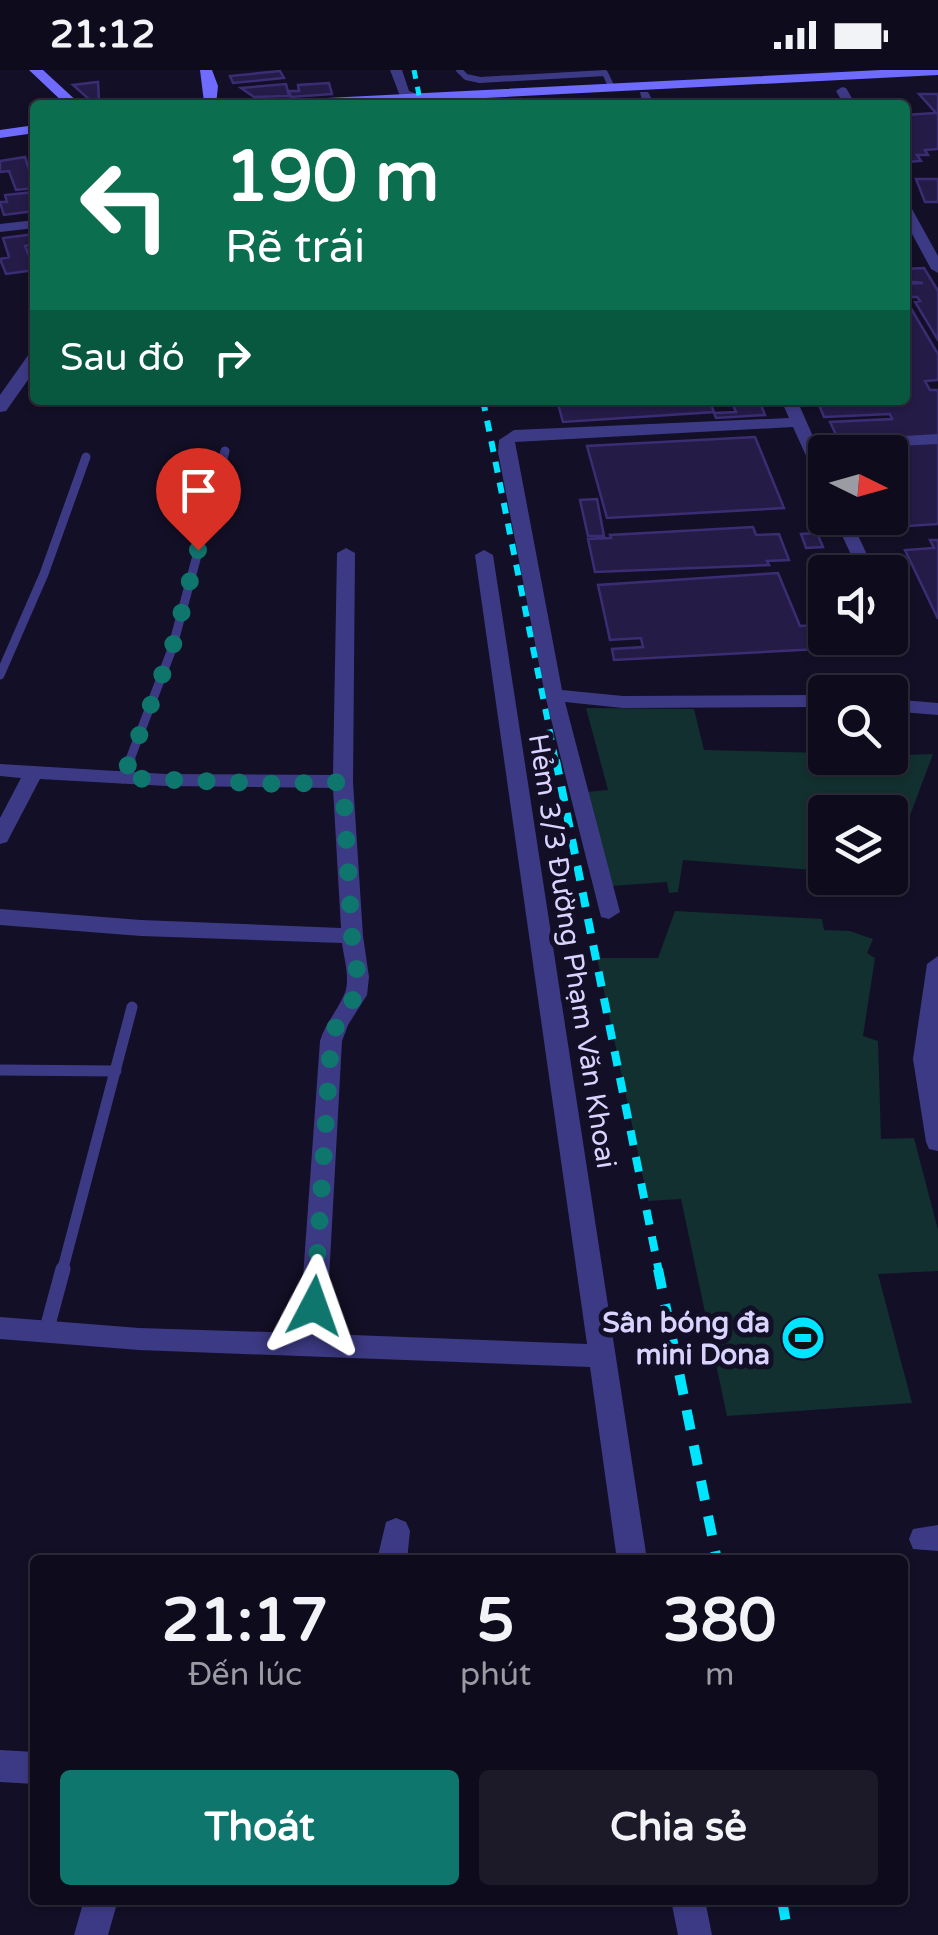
<!DOCTYPE html>
<html lang="vi">
<meta charset="utf-8">
<style>
:root{--surface:#0e0b1c;--page:#1c1929;--text:#f1f3f6;--muted:#9b9ba3;--line:#2e2b3b;--accent:#0f766e}
body{margin:0;font-family:"Varela Round",sans-serif;background:var(--page);color:var(--text);height:100vh;display:flex;flex-direction:column;font-size:38px;white-space:nowrap}
*{box-sizing:border-box;margin:0}
p{font-size:32px;color:var(--muted)}
.icon{flex:none;width:55px;height:55px;fill:none;stroke:currentColor;stroke-width:2;stroke-linecap:round;stroke-linejoin:round}
.map{position:relative;flex:1;overflow:hidden}
.drawer{position:absolute;left:30px;top:1485px;width:878px;height:350px;display:flex;flex-direction:column;background:var(--surface);border-radius:10px;box-shadow:0 2px 8px #0004,0 0 0 2px var(--line)}
.drawer>*{flex:none}
.banner{position:absolute;left:30px;top:30px;width:880px;height:305px;border-radius:10px;box-shadow:0 2px 8px #0004,0 0 0 2px var(--line);background:#0b6e4f;color:#fff;overflow:hidden}
.needle{width:65px;rotate:95deg}
.controls{position:absolute;left:808px;top:365px;display:grid;gap:20px}
.controls a{display:grid;place-items:center;width:100px;height:100px;border-radius:10px;background:var(--surface);box-shadow:0 2px 8px #0004,0 0 0 2px var(--line);font-size:50px}
.pin{position:absolute;display:grid;place-items:center;width:85px;height:85px;color:#fff;margin:-102px -42px;border-radius:50% 50% 50% 0;rotate:-45deg;box-shadow:0 0 10px #0007}
.pin .icon{rotate:45deg}
.me{position:absolute;width:110px;margin:-55px;rotate:4deg;stroke-linejoin:round;filter:drop-shadow(0 0 8px #0008)}
.turn{display:flex;align-items:center;gap:35px;height:210px;padding:0 30px;font-size:45px}
.turn .icon{width:130px;height:130px;stroke-width:2.5}
.turn b{display:block;font-size:70px;line-height:85px}
.then{display:flex;align-items:center;height:95px;padding:0 30px;background:#0003;gap:20px;font-size:38px}
.eta{display:flex;justify-content:space-evenly;align-items:center;height:170px;text-align:center}
.eta b{font-size:60px;font-weight:800;line-height:70px}
.primary-button{display:flex;gap:20px;margin-top:auto;padding:20px 30px}
.primary-button a{flex:1;height:115px;border-radius:10px;background:var(--accent);color:#fff;font-size:40px;font-weight:800;line-height:115px;text-align:center}
.primary-button a+a{background:var(--page);color:var(--text)}
.status{display:flex;justify-content:space-between;align-items:center;height:70px;padding:0 50px;background:var(--surface);direction:ltr}
.status svg{height:28px;fill:currentColor}
.map>svg:first-child{display:block}
.green{fill:#12302f}
.building{fill:#241b47;stroke:#3b2d73;stroke-width:2.5}
.lines{fill:none;stroke-linecap:round;stroke-linejoin:round}
.service-far3{stroke:#3d3a85;stroke-width:6}
.service-far2{stroke:#3d3a85;stroke-width:9}
.service-far1{stroke:#3d3a85;stroke-width:11}
.service{stroke:#3d3a85;stroke-width:15}
.minor{fill:#3d3a85;fill-rule:evenodd}
.tertiary{fill:#3d3a85;fill-rule:evenodd}
.secondary{fill:#6f6bff;fill-rule:evenodd}
.rail-far3{stroke:#00e5ff;stroke-width:5;stroke-dasharray:9 8;stroke-linecap:butt}
.rail-far2{stroke:#00e5ff;stroke-width:6;stroke-dasharray:11 10;stroke-linecap:butt}
.rail-far1{stroke:#00e5ff;stroke-width:8;stroke-dasharray:15 12;stroke-linecap:butt}
.rail{stroke:#00e5ff;stroke-width:10;stroke-dasharray:20 16;stroke-linecap:butt}
.route{stroke:#0f766e;stroke-width:18;stroke-dasharray:0 32.4}
.labels{text-anchor:middle;stroke-width:10;stroke-linejoin:round;paint-order:stroke}
.street-label{font-size:28px;fill:#d9d4ff;stroke:#130f26}
.poi-label{font-size:28px;font-weight:bold;fill:#d9d4ff;stroke:#130f26;text-anchor:end}
</style>
<div class="status"><b>21:12</b><svg viewBox="0 0 49 12"><path d="M0 12V9h3v3zM5 12V6h3v6zM10 12V3h3v9zM15 12V0h3v12zM26 1h20v11H26zM47 4h2v5h-2z"/></svg></div>
<div class="map">
<svg width="938" height="1865" viewBox="0 0 938 1865">
<rect width="100%" height="100%" fill="#130f26"/>
<!-- green -->
<path class="green" d="M586 638 694 639 704 680 825 683V688L933 684 902 767 890 765V742H825V801L683 790 678 822 669 823 667 812 611 816 586 722 608 720Z
M675 841 822 849 824 860 850 861 873 869 867 883 875 888 863 966 878 971 881 1069 914 1068 938 1160V1201L878 1204 912 1333 727 1346 681 1129 648 1131 597 888H658Z"/>
<!-- building -->
<path class="building" d="M280 1 284 8 233 13 230 6Z
M98 12 99 31 92 32 73 15Z
M329 13 332 24 291 27 289 21H299L298 15Z
M286 14 289 26 254 27 241 18Z
M919 24H938V79L925 80 928 85H917L921 91 905 92V45L936 43Z
M25 87 35 118 16 120 9 101 0 102V91Z
M916 109H938V132H925Z
M35 122V141L4 145 0 132H7L5 125Z
M35 164V174L25 176 35 200 6 204 0 189 9 187 3 168Z
M924 198 938 221V270L915 232 920 231 917 227H905V214L923 213 905 211V199Z
M905 235H909L938 284V310L925 311 930 320H938V366L839 371 830 352 892 349 890 344 824 347 817 330H905Z
M557 330H709L714 342 563 352Z
M731 330H759L765 345 716 348 714 343 736 342Z
M755 367 784 438 607 448 587 376Z
M938 372V454L893 457 888 448 890 382H847L845 377Z
M597 429 604 466H588L580 430Z
M753 457 756 465 779 464 789 490 767 491 769 495 595 502 588 469 611 468 610 465Z
M817 463 823 477 806 478 801 464Z
M930 470H938V549L905 480 934 478Z
M829 489 835 502H825V528L809 490Z
M778 503 800 556 821 555 825 568H834L838 578 614 590 612 579 643 577 641 568 610 570 598 515Z
M841 568H865L869 576 845 577Z"/>
<g class="lines">
<!-- service-far3 -->
<path class="service-far3" d="M459 0 466 7 480 10 605 3 612 18"/>
<!-- service-far2 -->
<path class="service-far2" d="M0 605 44 504 86 387
M129 692 172 579 225 381"/>
<!-- service-far1 -->
<path class="service-far1" d="M123 708 130 690
M0 1000 116 1001
M62 1202 132 937"/>
<!-- service -->
<path class="service" d="M46 1262 63 1199"/>
<!-- minor -->
<path class="minor" d="M390 0H402L409 21 419 25V31L400 26Z
M842 17 846 18 856 35H844L836 21Z
M640 22H648L655 35H643Z
M905 135 912 139 938 186V203L931 199 905 151Z
M35 150V158L0 162V154Z
M781 330H797L815 371 938 364V374L820 380 825 392V415L817 410 793 357 515 372 562 620 623 626 825 625V637L623 638 565 632 620 842 609 849 601 847 545 625 498 382 499 370 514 360 789 348Z
M834 448H850L875 502H859Z
M346 478 355 483 353 712 363 866 369 907 367 925 348 955 342 971 326 1264 587 1274 475 485 484 480 493 485 647 1490H617L590 1297 139 1280 0 1269V1247L139 1258 299 1263 320 971C325 954 337 941 344 925 351 910 344 889 342 873L141 866 0 855V839L141 850 341 858 333 718 166 716 40 709 7 772 0 774V748L21 708 0 706V694L166 704 333 705 337 483Z
M890 629 938 633V645L890 641Z
M938 886V1081L929 1079 926 1072 913 989 927 894Z
M396 1448 406 1452 410 1461 407 1490H377L386 1452Z
M938 1455V1481L913 1479 909 1469 913 1459Z
M0 1680 35 1682V1714L0 1712Z
M84 1830H118L108 1865H74Z
M671 1830H705L712 1865H678Z"/>
<!-- tertiary -->
<path class="tertiary" d="M35 283V300L6 341 0 342V325L29 284Z"/>
<!-- secondary -->
<path class="secondary" d="M29 0H43L81 35H66Z
M200 0H212L218 16 216 35 204 32Z
M881 0H938V5L346 35H260L267 31Z
M35 55V63L0 68V60Z"/>
<!-- rail-far3 -->
<path class="rail-far3" d="M414 0 421 35"/>
<!-- rail-far2 -->
<path class="rail-far2" d="M483 330 556 692"/>
<!-- rail-far1 -->
<path class="rail-far1" d="M556 690 659 1202"/>
<!-- rail -->
<path class="rail" d="M658 1199 717 1490
M782 1830 788 1865"/>
</g>
<g class="lines">
<!-- route -->
<path class="route" d="M198 480 172 579 123 708 279 714 343 712 352 866 358 908 356 925 337 953 331 972 314 1236"/>
</g>
<!-- icons -->
<defs>
<symbol id="stadium-disc" viewBox="-11 -11 22 22"><circle r="9.5" fill="#00e5ff" stroke="#130f26"/><path d="M0-5a6.5 5 0 1 0 0 10a6.5 5 0 1 0 0-10ZM-3.5-1.8h7v3.6h-7Z" fill="#111"/></symbol>
</defs>
<g fill-rule="evenodd">
<use href="#stadium-disc" x="778" y="1243" width="50" height="50"/>
</g>
<g class="labels">
<!-- street labels -->
<g class="street-label">
<text transform="translate(573 881) rotate(81)" y="10">Hẻm 3/3 Đường Phạm Văn Khoai</text>
</g>
<!-- poi labels -->
<g class="poi-label">
<text x="770" y="1262">Sân bóng đa<tspan x="770" dy="32">mini Dona</tspan></text>
</g>
</g>
</svg>
<div class="controls">
<a><svg class="needle" viewBox="-14 -14 28 28"><path d="M0-13l5 13h-10z" fill="#e53935"/><path d="M0 13l5-13h-10z" fill="#9b9ba3"/></svg></a>
<a><svg class="icon" aria-label="sound" viewBox="0 0 24 24"><path d="M4 9h4l5-4v14l-5-4H4zM17 9q2 3 0 6"/></svg></a>
<a><svg class="icon" aria-label="search" viewBox="0 0 24 24"><circle cx="10" cy="10" r="6"/><path d="M15 15l6 6"/></svg></a>
<a><svg class="icon" aria-label="layers" viewBox="0 0 24 24"><path d="M12 4l9 5-9 5-9-5zM3 14l9 5 9-5"/></svg></a>
</div>
<div class="pin" style="left:198px;top:480px;background:#d93025"><svg class="icon" aria-label="arrive" viewBox="0 0 24 24"><path d="M6 21V4h12l-3 4 3 4H6"/></svg></div>
<svg class="me" style="left:314px;top:1236px" viewBox="-20 -20 40 40"><path d="M0-17L14 15 0 8-14 15z" fill="#0f766e" stroke="#fff" stroke-width="4"/></svg>
<div class="banner">
<div class="turn"><svg class="icon" aria-label="left" viewBox="0 0 24 24"><path d="M17 20v-9H6M10 6l-5 5 5 5"/></svg><div><b>190 m</b>Rẽ trái</div></div>
<div class="then">Sau đó<svg class="icon" aria-label="right" viewBox="0 0 24 24"><path d="M7 20v-9h11M14 6l5 5-5 5"/></svg></div>
</div>
<section class="drawer">
<div class="eta">
<div><b>21:17</b><p>Đến lúc</p></div>
<div><b>5</b><p>phút</p></div>
<div><b>380</b><p>m</p></div>
</div>
<div class="primary-button"><a>Thoát</a><a>Chia sẻ</a></div>
</section>
</div>
